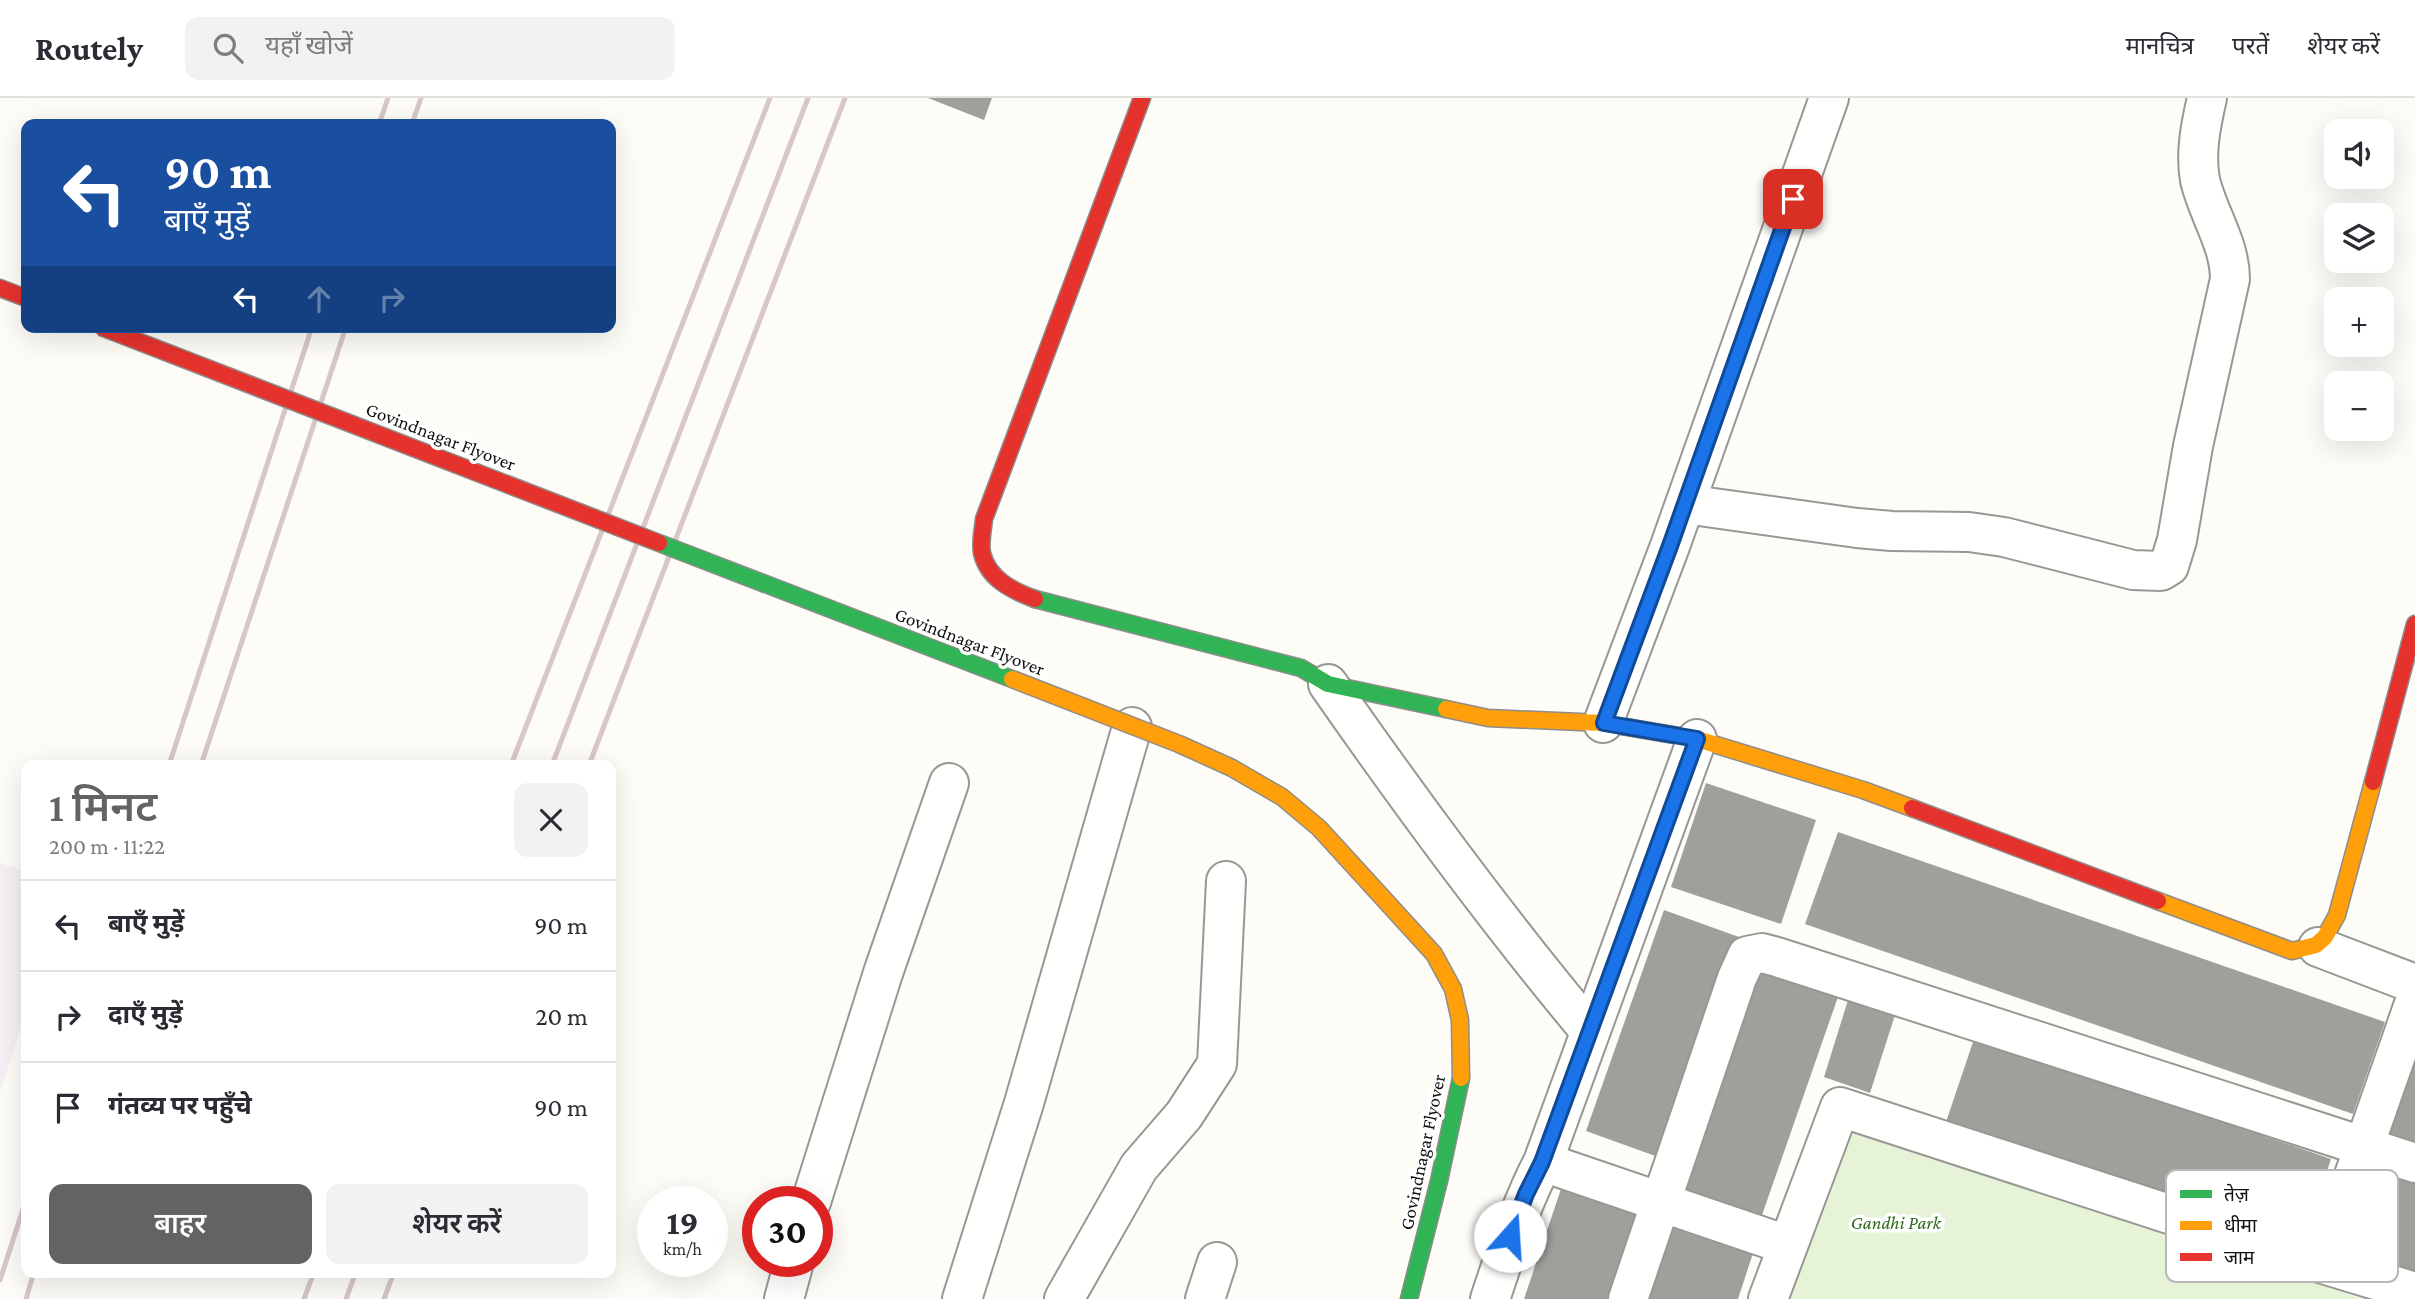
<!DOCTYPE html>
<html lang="hi">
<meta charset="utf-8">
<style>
:root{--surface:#fff;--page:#f2f2f3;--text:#2b2b33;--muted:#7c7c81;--line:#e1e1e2;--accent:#646362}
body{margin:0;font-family:"Crimson Pro","Noto Sans Devanagari",serif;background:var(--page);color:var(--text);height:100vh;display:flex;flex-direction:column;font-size:26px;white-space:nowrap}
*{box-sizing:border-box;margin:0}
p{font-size:23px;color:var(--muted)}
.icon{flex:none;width:38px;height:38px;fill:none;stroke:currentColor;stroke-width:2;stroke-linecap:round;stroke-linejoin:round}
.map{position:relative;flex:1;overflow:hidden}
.details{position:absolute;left:21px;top:662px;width:595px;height:518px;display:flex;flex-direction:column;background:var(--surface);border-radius:14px;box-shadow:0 7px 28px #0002}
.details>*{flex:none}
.guide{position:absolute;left:21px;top:21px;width:595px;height:214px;border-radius:14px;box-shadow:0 7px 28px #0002;background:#1a4fa0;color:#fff;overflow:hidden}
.fabs{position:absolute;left:2324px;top:21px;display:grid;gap:14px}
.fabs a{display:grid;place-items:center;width:70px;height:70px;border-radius:14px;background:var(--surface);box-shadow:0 7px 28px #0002;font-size:35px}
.speed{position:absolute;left:637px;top:1088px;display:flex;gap:14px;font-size:35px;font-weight:700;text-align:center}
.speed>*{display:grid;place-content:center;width:91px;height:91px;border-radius:50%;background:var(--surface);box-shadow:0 7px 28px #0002;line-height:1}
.speed small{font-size:18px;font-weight:400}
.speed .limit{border:10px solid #d22;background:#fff;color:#111}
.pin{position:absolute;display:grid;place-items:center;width:60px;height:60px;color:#fff;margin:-30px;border-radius:14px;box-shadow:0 4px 10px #0006}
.me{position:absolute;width:77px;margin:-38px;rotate:19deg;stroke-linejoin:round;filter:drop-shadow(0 0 5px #0008)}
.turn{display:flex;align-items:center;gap:24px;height:147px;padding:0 28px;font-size:32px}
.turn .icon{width:91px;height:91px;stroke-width:2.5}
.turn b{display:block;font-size:49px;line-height:60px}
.lanes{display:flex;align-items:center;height:66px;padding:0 28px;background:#0003;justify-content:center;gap:35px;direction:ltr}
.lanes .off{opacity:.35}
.round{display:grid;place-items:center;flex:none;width:74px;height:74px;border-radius:14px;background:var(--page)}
.summary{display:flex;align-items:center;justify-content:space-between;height:119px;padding:0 28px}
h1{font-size:42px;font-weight:600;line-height:52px;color:var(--accent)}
.cta{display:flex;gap:14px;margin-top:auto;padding:14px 28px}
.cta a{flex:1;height:80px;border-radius:14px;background:var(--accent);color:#fff;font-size:28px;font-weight:600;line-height:80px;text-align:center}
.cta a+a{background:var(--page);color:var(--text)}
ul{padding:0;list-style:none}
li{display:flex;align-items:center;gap:21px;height:91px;padding:0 28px;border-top:2px solid var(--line)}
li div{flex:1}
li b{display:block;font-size:26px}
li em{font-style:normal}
header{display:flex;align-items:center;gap:42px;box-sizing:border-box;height:98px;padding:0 35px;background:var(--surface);border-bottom:2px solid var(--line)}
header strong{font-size:33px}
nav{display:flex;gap:38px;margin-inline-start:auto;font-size:24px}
.search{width:490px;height:63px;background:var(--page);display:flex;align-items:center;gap:18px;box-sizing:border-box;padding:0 24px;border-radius:14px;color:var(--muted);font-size:26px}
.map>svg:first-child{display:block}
.industrial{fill:#f5f0f3}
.green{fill:#e7f3d7}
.building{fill:#a19f9c}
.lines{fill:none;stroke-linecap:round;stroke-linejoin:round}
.street-casing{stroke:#979795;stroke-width:42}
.fast-casing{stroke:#8e8d8b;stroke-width:19}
.slow-casing{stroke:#8e8d8b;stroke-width:19}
.jam-casing{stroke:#8e8d8b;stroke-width:19}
.street{stroke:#fffffe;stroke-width:38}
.fast{stroke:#30b455;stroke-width:16}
.slow{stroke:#ff9f0a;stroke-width:16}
.jam{stroke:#e5322d;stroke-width:16}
.rail{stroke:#d9c6c7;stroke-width:5}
.fast-bridge-casing{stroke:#8e8d8b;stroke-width:19;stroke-linecap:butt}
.slow-bridge-casing{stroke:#8e8d8b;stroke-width:19;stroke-linecap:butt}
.jam-bridge-casing{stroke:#8e8d8b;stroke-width:19;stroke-linecap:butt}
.fast-bridge{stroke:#30b455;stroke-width:16}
.slow-bridge{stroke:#ff9f0a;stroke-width:16}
.jam-bridge{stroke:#e5322d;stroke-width:16}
.route-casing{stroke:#114b97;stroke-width:18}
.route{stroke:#1a73e8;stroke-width:12}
.labels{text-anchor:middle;stroke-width:7;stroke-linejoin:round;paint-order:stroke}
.street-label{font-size:19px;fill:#111;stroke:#fff}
.park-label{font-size:19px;font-style:italic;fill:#2f6b1f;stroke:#fff}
.key{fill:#fff;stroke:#b8b8b8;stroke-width:2}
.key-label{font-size:19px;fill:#111}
</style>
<header>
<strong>Routely</strong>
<div class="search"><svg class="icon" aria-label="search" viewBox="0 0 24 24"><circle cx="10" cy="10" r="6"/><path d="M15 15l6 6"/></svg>यहाँ खोजें</div>
<nav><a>मानचित्र</a><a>परतें</a><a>शेयर करें</a></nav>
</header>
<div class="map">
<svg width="2415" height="1201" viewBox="0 0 2415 1201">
<rect width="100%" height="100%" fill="#fdfcf7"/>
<!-- industrial -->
<path class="industrial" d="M0 765 26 774V914L0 994Z"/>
<!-- green -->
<path class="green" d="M1848 1027 2362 1201H1787Z"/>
<!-- building -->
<path class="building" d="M928 0H992L984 22Z
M1706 685 1816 722 1781 826 1671 789Z
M1838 734 2385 924 2353 1016 1805 826Z
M1664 812 1750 843 1672 1064 1586 1033Z
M1761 868 1839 896 1761 1120 1683 1092Z
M1848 902 1895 917 1870 995 1824 979Z
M1975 938 2331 1061 2302 1147 1946 1024Z
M2415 960V1047L2389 1039Z
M2379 1070 2415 1082V1173L2352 1152Z
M1563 1085 1647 1113 1618 1201H1524Z
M1669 1117 1756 1146 1738 1201H1641Z"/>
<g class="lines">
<defs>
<path id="street" d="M1685 406 1857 430 1892 433 1969 434 2004 439 2133 472 2161 473 2169 468 2177 442 2193 348 2230 181C2230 146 2208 116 2200 82 2195 55 2201 26 2207 0
M1328 586C1411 705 1497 822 1590 933
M1603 625 1670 448 1829 0
M1697 641 1543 1064 1787 1147
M2318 849 2415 886
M811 1104 883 875 949 685
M2323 1166 2415 1194
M784 1201 794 1164
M962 1201 1024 1005 1132 629
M1064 1201 1139 1069 1184 1017 1217 966 1226 783
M1205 1201 1217 1164
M1490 1201C1506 1154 1520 1108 1543 1064
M1628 1201 1737 880 1747 858 1762 855 1777 859 2415 1065
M1768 1201 1840 1009 2323 1166 2415 903"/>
<path id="fast" d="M1035 501 1301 570 1328 586 1446 611
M1409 1201 1439 1083 1461 980"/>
<path id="slow" d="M1446 611 1488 620 1603 625 1697 641 1863 692 1912 710
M2158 803 2292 853 2316 847 2325 839 2337 817 2373 684"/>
<path id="jam" d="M0 190 26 200
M1035 501C1013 493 988 481 982 455 980 444 983 432 984 421L1142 0
M2373 684 2415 526
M1912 710 2158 803"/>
</defs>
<!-- street casing -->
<use href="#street" class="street-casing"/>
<!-- fast casing -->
<use href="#fast" class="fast-casing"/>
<!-- slow casing -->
<use href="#slow" class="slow-casing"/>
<!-- jam casing -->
<use href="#jam" class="jam-casing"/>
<!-- street -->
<use href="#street" class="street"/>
<!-- fast -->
<use href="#fast" class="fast"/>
<!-- slow -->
<use href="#slow" class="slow"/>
<!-- jam -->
<use href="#jam" class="jam"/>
<!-- rail -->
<path class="rail" d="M379 26 388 0
M412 26 421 0
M169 667 312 229
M201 667 346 229
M511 667 770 0
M552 667 808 0
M589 667 845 0
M0 1182 26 1102
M26 1201 34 1174
M304 1201 314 1174
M346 1201 356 1174
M384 1201 394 1174"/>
<defs>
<path id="fast-bridge" d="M659 445 1012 581"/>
<path id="slow-bridge" d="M1012 581 1179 646 1232 670 1282 699 1319 730 1434 856 1453 891 1460 922 1461 980"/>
<path id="jam-bridge" d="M101 229 659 445"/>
</defs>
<!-- fast-bridge casing -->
<use href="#fast-bridge" class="fast-bridge-casing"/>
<!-- slow-bridge casing -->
<use href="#slow-bridge" class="slow-bridge-casing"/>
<!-- jam-bridge casing -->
<use href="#jam-bridge" class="jam-bridge-casing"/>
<!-- fast-bridge -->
<use href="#fast-bridge" class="fast-bridge"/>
<!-- slow-bridge -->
<use href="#slow-bridge" class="slow-bridge"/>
<!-- jam-bridge -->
<use href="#jam-bridge" class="jam-bridge"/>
</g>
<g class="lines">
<defs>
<path id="route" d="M1510 1138 1526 1096 1542 1064 1697 641 1604 625 1670 448 1793 101"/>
</defs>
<!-- route casing -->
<use href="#route" class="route-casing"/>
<!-- route -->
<use href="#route" class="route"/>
</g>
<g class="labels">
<!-- street labels -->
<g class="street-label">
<text transform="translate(441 338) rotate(21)" y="7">Govindnagar Flyover</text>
<text transform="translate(970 543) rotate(21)" y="7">Govindnagar Flyover</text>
<text transform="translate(1422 1054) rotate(-78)" y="7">Govindnagar Flyover</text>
</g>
<!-- park labels -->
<g class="park-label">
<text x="1896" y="1131">Gandhi Park</text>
</g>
</g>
<!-- legend -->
<rect x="2166" y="1072" width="232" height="112" rx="10" class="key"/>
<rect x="2180" y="1092" width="32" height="8" fill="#30b455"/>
<rect x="2180" y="1123" width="32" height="9" fill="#ff9f0a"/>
<rect x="2180" y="1155" width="32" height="8" fill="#e5322d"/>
<g class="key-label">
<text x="2224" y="1103">तेज़</text>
<text x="2224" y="1134">धीमा</text>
<text x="2224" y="1166">जाम</text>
</g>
</svg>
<div class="fabs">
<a><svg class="icon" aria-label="sound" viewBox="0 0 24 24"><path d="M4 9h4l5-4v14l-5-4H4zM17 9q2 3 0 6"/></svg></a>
<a><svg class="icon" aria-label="layers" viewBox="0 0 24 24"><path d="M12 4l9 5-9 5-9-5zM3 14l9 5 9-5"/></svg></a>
<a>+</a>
<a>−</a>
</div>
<div class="speed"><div>19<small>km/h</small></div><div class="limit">30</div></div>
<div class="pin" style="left:1793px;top:101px;background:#d93025"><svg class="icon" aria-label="arrive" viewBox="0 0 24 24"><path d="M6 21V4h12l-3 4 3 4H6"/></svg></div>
<svg class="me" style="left:1510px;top:1138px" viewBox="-20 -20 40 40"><circle r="19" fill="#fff"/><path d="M0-13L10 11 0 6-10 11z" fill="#1a73e8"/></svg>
<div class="guide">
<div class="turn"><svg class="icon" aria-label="left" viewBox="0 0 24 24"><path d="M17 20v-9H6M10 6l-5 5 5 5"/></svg><div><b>90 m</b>बाएँ मुड़ें</div></div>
<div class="lanes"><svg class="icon" aria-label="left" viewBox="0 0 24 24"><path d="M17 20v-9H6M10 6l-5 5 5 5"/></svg><svg class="icon off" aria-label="ahead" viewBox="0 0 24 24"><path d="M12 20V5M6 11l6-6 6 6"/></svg><svg class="icon off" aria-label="right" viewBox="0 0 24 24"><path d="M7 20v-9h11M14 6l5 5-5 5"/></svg></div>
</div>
<section class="details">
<div class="summary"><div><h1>1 मिनट</h1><p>200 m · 11:22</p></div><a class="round"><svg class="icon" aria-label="close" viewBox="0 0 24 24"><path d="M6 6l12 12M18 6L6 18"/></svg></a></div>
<ul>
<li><svg class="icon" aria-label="left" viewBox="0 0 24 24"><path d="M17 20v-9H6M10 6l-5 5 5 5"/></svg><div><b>बाएँ मुड़ें</b></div><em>90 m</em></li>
<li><svg class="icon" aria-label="right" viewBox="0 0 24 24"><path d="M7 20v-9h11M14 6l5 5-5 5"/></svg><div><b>दाएँ मुड़ें</b></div><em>20 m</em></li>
<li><svg class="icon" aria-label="arrive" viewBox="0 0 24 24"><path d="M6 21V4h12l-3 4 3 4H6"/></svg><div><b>गंतव्य पर पहुँचे</b></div><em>90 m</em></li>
</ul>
<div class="cta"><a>बाहर</a><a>शेयर करें</a></div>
</section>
</div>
